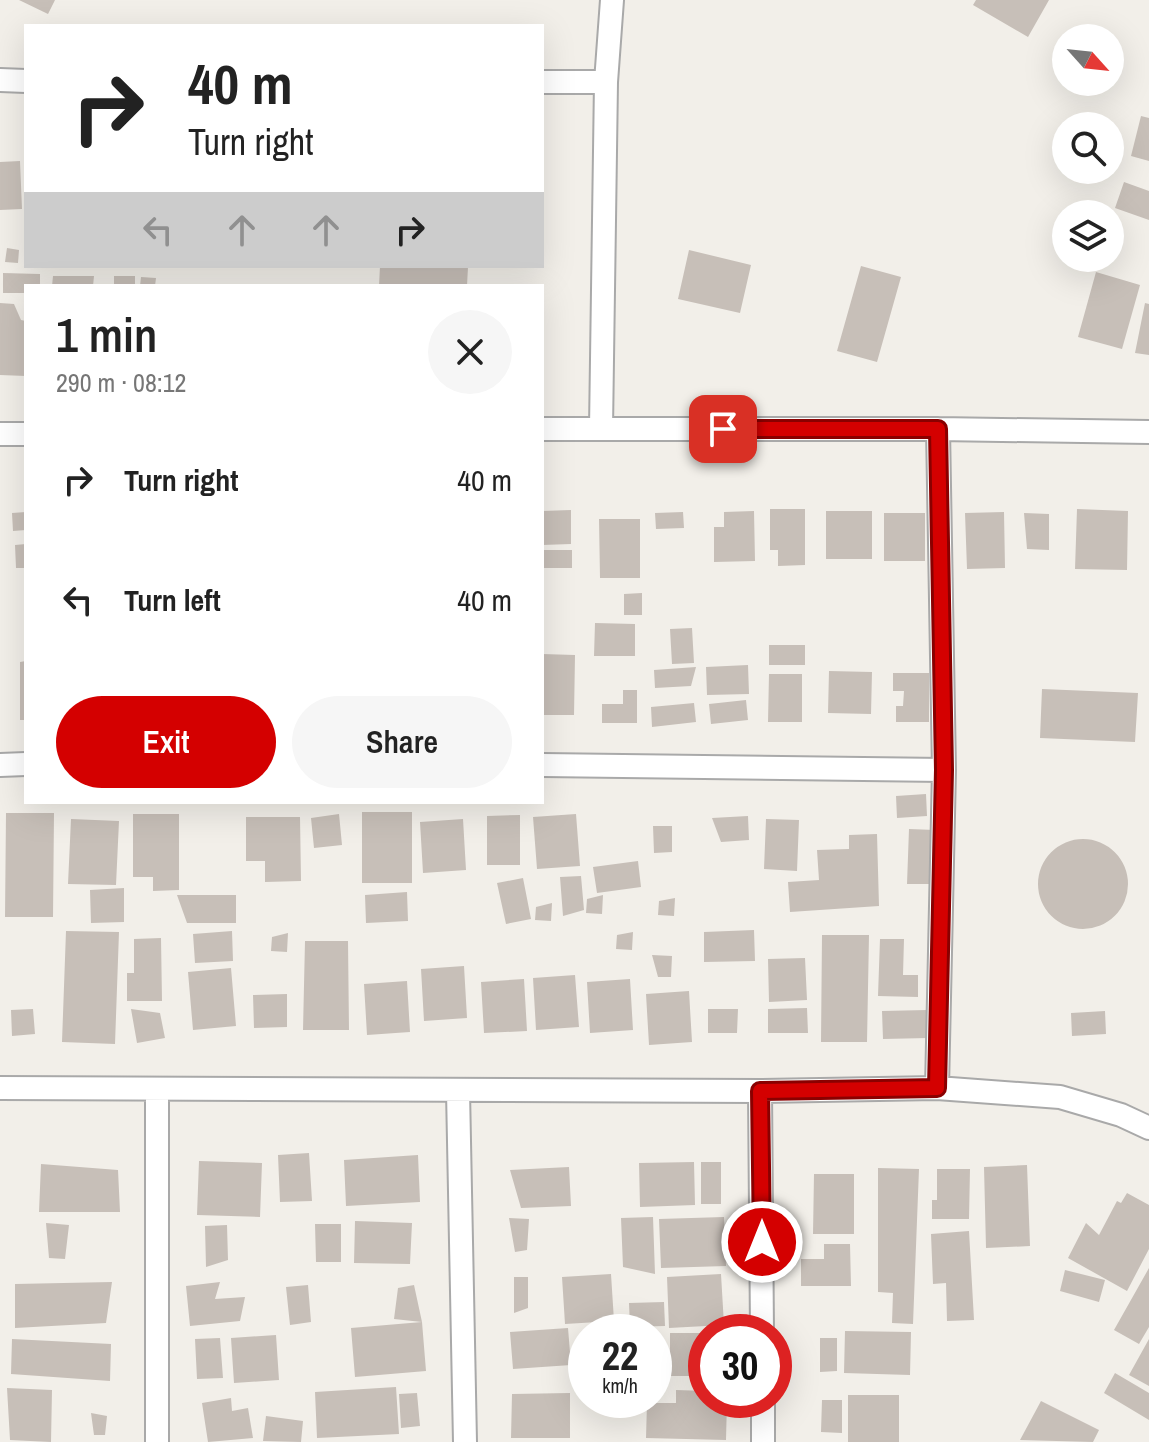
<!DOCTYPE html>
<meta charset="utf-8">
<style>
:root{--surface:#fff;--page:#f6f6f6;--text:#222;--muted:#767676;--accent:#d40000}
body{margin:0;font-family:"Archivo Narrow",sans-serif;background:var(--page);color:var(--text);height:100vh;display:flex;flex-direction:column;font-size:30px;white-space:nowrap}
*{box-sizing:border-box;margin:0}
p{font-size:26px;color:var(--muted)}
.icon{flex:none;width:44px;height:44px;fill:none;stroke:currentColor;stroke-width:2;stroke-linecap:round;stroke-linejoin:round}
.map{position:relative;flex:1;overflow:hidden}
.drawer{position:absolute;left:24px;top:284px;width:520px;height:520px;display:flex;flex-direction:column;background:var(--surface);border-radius:0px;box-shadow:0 8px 32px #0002}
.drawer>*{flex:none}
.guide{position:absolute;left:24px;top:24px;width:520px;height:244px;border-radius:0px;box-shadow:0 8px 32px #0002;background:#fff;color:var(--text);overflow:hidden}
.needle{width:52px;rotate:117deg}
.tools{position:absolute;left:1052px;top:24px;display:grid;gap:16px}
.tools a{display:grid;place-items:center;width:72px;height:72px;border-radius:50%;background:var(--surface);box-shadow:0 8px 32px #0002;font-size:40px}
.speed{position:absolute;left:568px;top:1314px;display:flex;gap:16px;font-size:40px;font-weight:700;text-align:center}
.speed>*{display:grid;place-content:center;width:104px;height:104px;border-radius:50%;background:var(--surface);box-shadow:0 8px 32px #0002;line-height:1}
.speed small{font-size:20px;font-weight:400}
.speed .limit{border:12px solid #d22;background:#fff;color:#111}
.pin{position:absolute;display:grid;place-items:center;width:68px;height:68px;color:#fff;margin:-34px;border-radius:16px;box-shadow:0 4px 12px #0006}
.me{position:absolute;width:88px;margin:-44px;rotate:0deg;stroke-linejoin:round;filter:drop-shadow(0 0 6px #0008)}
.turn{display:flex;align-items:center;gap:28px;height:168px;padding:0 32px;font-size:36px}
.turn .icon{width:104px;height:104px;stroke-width:2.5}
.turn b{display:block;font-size:56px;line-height:68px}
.lanes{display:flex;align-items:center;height:76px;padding:0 32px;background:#0003;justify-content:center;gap:40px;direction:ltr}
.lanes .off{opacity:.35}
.round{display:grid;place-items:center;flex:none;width:84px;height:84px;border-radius:42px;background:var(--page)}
.overview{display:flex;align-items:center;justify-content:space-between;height:136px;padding:0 32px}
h1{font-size:48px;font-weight:600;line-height:60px}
.cta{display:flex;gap:16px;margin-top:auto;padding:16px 32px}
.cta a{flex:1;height:92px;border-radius:48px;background:var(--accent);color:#fff;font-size:32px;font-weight:600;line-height:92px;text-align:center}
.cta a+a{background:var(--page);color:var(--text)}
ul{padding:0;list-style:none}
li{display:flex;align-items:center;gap:24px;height:120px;padding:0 32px}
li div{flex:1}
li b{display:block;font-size:30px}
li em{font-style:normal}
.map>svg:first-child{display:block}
.building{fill:#c7bfb8}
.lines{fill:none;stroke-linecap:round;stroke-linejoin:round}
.street-casing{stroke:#a9a9a9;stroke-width:26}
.street{stroke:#fff;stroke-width:22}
.route-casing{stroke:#8a0000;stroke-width:20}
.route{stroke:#d40000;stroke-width:14}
</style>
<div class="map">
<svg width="1149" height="1442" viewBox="0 0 1149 1442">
<rect width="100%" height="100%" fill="#f2efe9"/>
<!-- building -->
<path class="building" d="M19 0H55L48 14Z
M976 0H1049L1028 37 973 5Z
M1141 116 1149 118V161L1131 156Z
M20 161 22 209 0 210V162Z
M1124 182 1149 191V220L1115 208Z
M7 248 19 250 18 263 5 262Z
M689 250 751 265 740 313 678 299Z
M380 266 468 267 467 286H379Z
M861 266 901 277 877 362 837 351Z
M1096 272 1140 285 1122 349 1078 337Z
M3 273 40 274V286H26V293H3Z
M53 276H94L93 286H52Z
M114 276H135V286H114Z
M141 277 156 278 155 286H140Z
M0 303 14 304 21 320 26 321V376L0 375Z
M1145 303 1149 304V355L1135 353Z
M770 509H805V565L778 566V550H770Z
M1077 509 1128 511 1127 570 1075 569Z
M571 510V544L542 545V511Z
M754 511 755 561 714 562V527H724V512Z
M826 511H872V559H826Z
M26 512V530L13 531 12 513Z
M683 512 684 528 656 529 655 513Z
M1004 512 1005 568 967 569 965 513Z
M884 513H925V561H884Z
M1024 513 1049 514V550L1027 549Z
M599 519H640V578H600Z
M26 544V568H16L15 545Z
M542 550H572V568H542Z
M642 593V615H624V594Z
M595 623 635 624V656H594Z
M692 628 694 663 672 664 670 629Z
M769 645H805V665H769Z
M542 654 575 655 574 715H542Z
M26 661V720H20V662Z
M748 665 749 694 707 695 706 667Z
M696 667 691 686 655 688 654 670Z
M829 671 872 672 871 714 828 713Z
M893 673H929V722H896V706H903L904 691H893Z
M769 674H802V722H768Z
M1042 689 1138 693 1135 742 1040 738Z
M623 690H637V723H602V704H623Z
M746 700 748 720 711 724 709 704Z
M694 703 696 722 652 727 651 707Z
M926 794 927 816 897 818 896 796Z
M362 812H412V883H362Z
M6 813H54L53 917H5Z
M133 814H179V890L153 891V877H133Z
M339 814 342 845 314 848 311 818Z
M576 814 580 866 537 869 533 817Z
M520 815V865H487V816Z
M748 816 749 840 721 842 712 818Z
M246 817H300L301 881 265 882V861H246Z
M71 819 119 821 116 885 68 884Z
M463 819 466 870 423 873 420 822Z
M766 819 799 820 797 871 764 869Z
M653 826H672V852L654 853Z
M909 829 935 830 933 884H907Z
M877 834 879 906 790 912 788 882 819 880 817 850 849 849V835Z
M1038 884a45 45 0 1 1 90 0a45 45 0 1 1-90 0Z
M638 861 641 887 597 893 593 867Z
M581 876 584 910 563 916 560 877Z
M523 878 531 919 506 924 497 883Z
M124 888V922L91 923 90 890Z
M407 892 408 921 366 923 365 895Z
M177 895H236V923H187Z
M603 895 602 914 586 913 587 899Z
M675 898 674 916 658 915 659 901Z
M552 903 551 921 535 920 536 907Z
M754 930 755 961 704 962V932Z
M66 931 119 932 115 1044 62 1042Z
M232 931 233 961 195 963 193 934Z
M633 932 632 950 616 949 617 935Z
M288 933 287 952 271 951 272 937Z
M822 935H869L867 1042H821Z
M161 938 162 1001H127V973H134V939Z
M880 939H904L903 975H918V997L878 996Z
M305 941H348L349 1030H303Z
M652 955 672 956 671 977H658Z
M805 958 807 1000 769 1002 768 959Z
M464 966 467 1018 424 1021 421 969Z
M231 968 236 1026 193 1030 188 972Z
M575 975 579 1027 536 1030 533 978Z
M524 979 527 1031 484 1033 481 982Z
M630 979 633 1030 590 1033 587 982Z
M407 981 410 1032 367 1035 364 984Z
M689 991 692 1042 649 1045 646 994Z
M287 994V1027L254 1028 253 995Z
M807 1008 808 1033H768V1009Z
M33 1009 35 1034 12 1036 11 1010Z
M131 1009 160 1013 165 1038 137 1043Z
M708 1009H738L737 1033H708Z
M927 1010 928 1038 883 1039 882 1011Z
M1105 1011 1106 1034 1072 1036 1071 1013Z
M309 1153 312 1201 280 1202 278 1155Z
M418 1155 420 1202 346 1206 344 1160Z
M199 1161 262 1163 260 1217 197 1215Z
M694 1162 695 1205 640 1207 639 1163Z
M701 1162H721V1204H701Z
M41 1164 118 1170 120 1212H39Z
M1027 1165 1030 1246 986 1248 984 1167Z
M569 1167 571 1206 521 1208 510 1170Z
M878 1168 919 1169 913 1324 892 1323 893 1293 878 1292Z
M937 1169H970L969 1219H932V1200H937Z
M814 1174H854V1234H813Z
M1127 1193 1149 1205V1249L1127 1291 1068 1258 1086 1223 1099 1235 1117 1201 1121 1203Z
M653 1217 655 1274 623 1267 621 1218Z
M724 1217 726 1266 661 1268 659 1219Z
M509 1218 529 1219 527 1250 515 1252Z
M355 1221 412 1223 410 1264 354 1263Z
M46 1223 69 1225 65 1259 49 1258Z
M315 1224H341V1262H316Z
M227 1225 228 1260 206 1267 205 1226Z
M969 1231 974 1320 947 1321 946 1283 933 1284 931 1234Z
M824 1244H850L851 1286H801V1259H824Z
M1149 1268V1327L1139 1344 1114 1330Z
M1065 1270 1105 1280 1099 1302 1060 1291Z
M611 1274 614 1321 565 1324 562 1277Z
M721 1274 724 1325 669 1328 667 1277Z
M514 1277H528V1308L514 1313Z
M112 1282 106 1323 15 1328V1284Z
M220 1282 215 1299 245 1297 240 1321 190 1326 186 1286Z
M308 1285 311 1322 290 1325 286 1287Z
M414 1285 422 1322 394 1319 398 1288Z
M664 1302 665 1326 630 1327 629 1303Z
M422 1322 426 1371 355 1377 351 1328Z
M568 1328 571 1365 513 1369 510 1332Z
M845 1331 911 1332 910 1375 844 1373Z
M670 1333H706V1376H670Z
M276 1335 279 1380 234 1383 231 1338Z
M220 1338 223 1378 197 1379 195 1339Z
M820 1338H837V1371L820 1372Z
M12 1339 111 1344 110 1381 11 1374Z
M1149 1339V1386L1129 1375Z
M1115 1373 1149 1393V1420L1104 1393Z
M396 1387 399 1434 317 1438 315 1392Z
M7 1388 52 1390 51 1442 10 1440Z
M676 1390 706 1391V1400H727L726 1440 646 1438 647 1403H676Z
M417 1393 420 1426 401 1428 399 1394Z
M570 1393V1438H511L512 1394Z
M848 1395H899V1442H848Z
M231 1398 232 1411 248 1408 253 1438 208 1442 202 1403Z
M822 1400H842V1433L821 1432Z
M1041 1401 1099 1430 1093 1442 1020 1440Z
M91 1413 107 1416 105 1435H94Z
M266 1416 303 1421 301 1442 263 1441Z"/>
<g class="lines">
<defs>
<path id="street" d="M0 80 26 81
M542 82H606
M542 429H938L1149 432
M601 429 606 82 612 0
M0 434H26
M0 765 26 764
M542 765 944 770
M0 1088 760 1091 937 1088 1060 1097 1121 1115 1149 1128
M937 1088 944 770 938 429
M458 1091 465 1442
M760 1091 762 1332
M763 1400V1442
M157 1442V1090"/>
</defs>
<!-- street casing -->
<use href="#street" class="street-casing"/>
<!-- street -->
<use href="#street" class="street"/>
</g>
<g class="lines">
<defs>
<path id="route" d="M723 429H938L944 770 937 1088 760 1091 762 1242"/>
</defs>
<!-- route casing -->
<use href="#route" class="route-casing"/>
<!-- route -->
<use href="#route" class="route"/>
</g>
</svg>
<div class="tools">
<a><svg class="needle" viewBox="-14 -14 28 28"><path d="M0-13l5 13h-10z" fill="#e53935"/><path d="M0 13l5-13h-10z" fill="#767676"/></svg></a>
<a><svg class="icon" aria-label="search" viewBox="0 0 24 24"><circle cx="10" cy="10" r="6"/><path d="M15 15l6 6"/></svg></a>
<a><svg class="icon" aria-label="layers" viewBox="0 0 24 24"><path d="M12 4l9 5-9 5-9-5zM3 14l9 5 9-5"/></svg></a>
</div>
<div class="speed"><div>22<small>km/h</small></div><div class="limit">30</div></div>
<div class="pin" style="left:723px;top:429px;background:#d93025"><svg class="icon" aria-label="arrive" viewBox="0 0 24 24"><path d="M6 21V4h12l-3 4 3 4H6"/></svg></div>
<svg class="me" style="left:762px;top:1242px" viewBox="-20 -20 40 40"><circle r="17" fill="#d40000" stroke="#fff" stroke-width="3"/><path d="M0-11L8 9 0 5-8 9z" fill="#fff"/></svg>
<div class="guide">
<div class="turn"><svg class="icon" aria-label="right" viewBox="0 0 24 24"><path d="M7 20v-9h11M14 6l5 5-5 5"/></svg><div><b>40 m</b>Turn right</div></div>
<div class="lanes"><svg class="icon off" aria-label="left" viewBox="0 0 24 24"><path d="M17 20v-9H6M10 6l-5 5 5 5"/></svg><svg class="icon off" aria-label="ahead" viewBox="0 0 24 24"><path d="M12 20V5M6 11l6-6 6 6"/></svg><svg class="icon off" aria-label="ahead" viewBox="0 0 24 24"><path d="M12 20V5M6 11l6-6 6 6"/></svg><svg class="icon" aria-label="right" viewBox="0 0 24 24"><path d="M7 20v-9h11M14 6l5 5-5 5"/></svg></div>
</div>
<section class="drawer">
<div class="overview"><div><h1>1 min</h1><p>290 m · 08:12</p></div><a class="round"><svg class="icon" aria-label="close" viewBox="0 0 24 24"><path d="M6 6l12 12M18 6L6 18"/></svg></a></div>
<ul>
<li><svg class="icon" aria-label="right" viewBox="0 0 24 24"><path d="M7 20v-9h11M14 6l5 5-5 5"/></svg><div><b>Turn right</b></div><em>40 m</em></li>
<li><svg class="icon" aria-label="left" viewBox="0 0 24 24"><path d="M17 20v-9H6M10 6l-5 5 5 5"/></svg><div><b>Turn left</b></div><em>40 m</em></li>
</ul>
<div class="cta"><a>Exit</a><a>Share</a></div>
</section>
</div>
